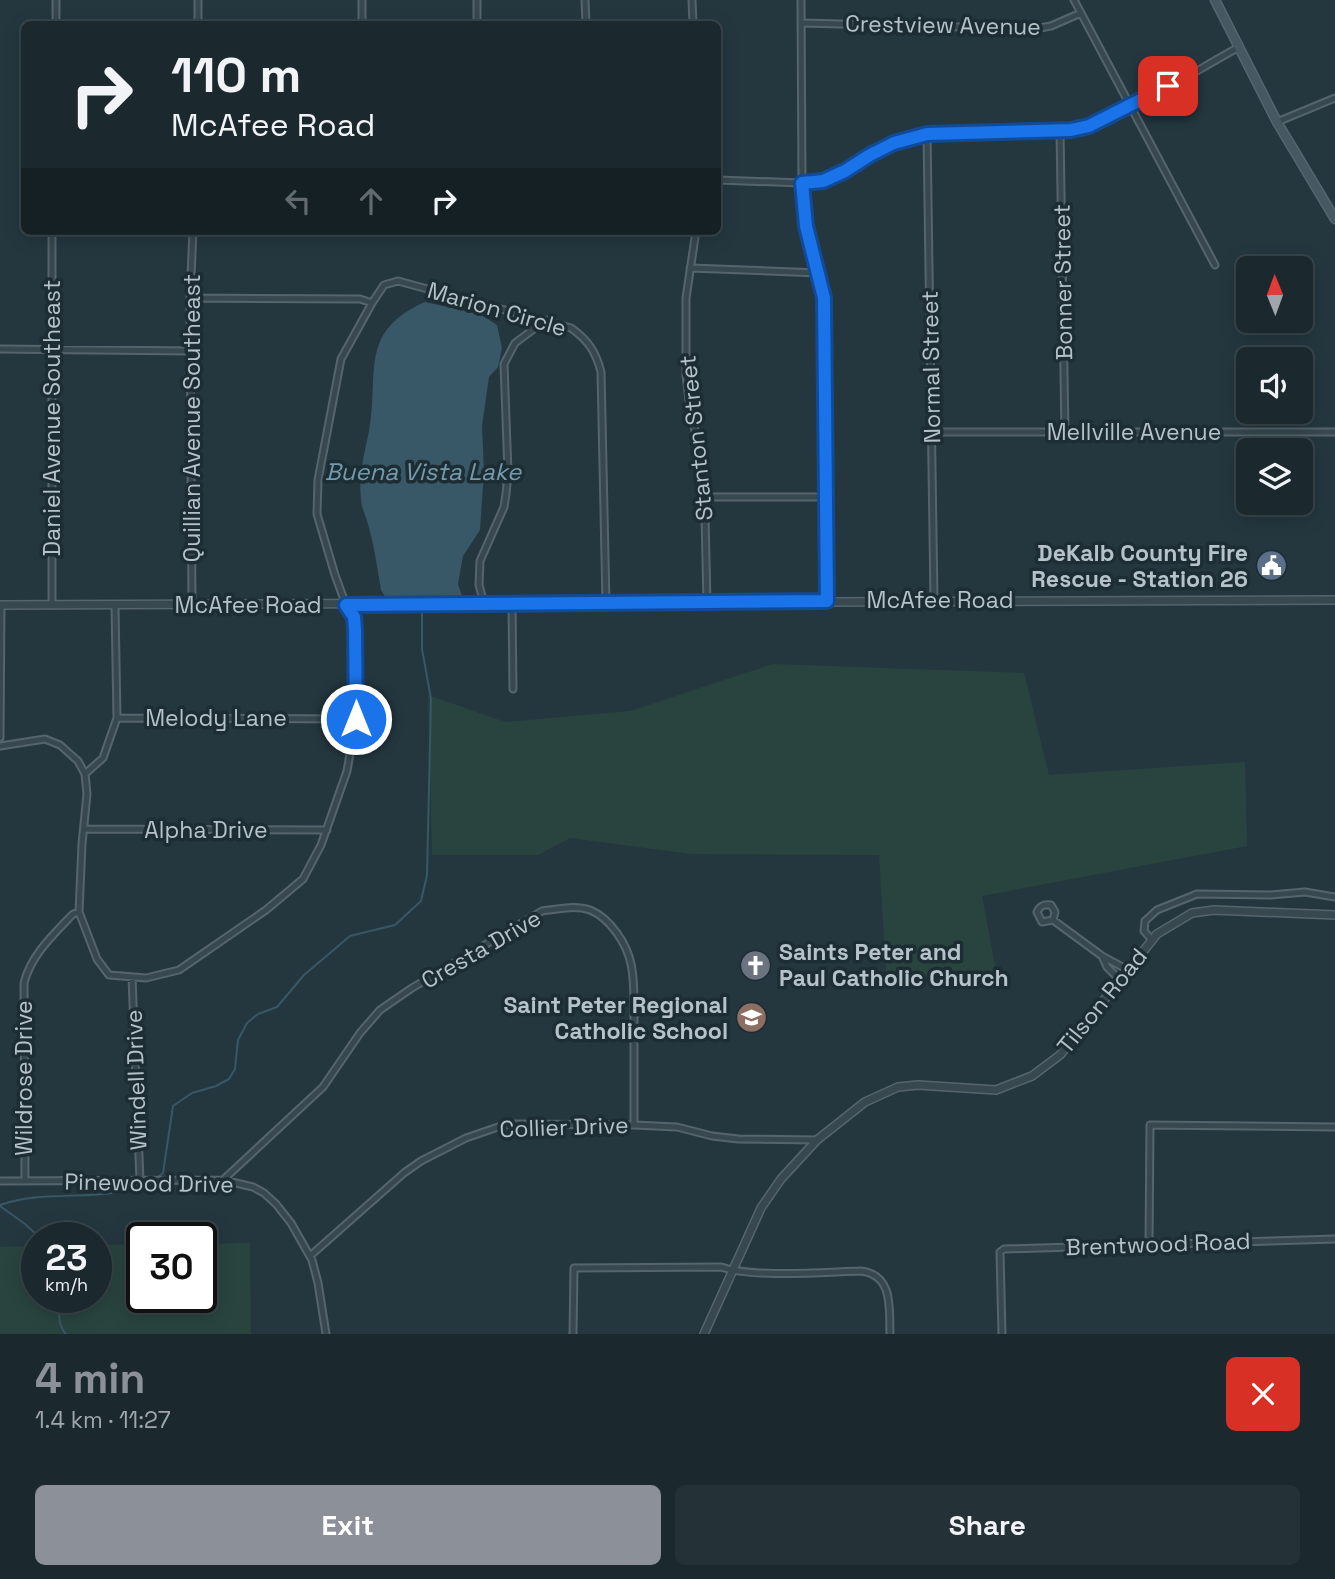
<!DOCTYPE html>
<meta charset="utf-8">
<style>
:root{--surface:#1b292f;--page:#243137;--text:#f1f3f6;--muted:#a0a6aa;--line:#39454b;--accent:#8c9099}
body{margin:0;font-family:"Space Grotesk",sans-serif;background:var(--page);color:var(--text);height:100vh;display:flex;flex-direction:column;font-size:26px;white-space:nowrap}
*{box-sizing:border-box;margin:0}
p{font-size:23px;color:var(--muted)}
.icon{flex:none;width:38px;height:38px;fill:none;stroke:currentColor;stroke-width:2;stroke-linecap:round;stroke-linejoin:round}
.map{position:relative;height:1334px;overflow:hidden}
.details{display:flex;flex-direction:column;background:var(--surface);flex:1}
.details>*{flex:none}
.top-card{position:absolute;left:21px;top:21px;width:700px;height:214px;border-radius:10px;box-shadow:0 4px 18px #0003,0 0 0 2px var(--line);background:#1b292f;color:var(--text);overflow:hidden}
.needle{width:46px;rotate:359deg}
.tools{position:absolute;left:1236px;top:256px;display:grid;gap:14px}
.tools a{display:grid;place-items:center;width:77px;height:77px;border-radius:10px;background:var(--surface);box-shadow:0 4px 18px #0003,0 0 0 2px var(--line);font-size:35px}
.speed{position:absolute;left:21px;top:1222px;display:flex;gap:14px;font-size:35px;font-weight:700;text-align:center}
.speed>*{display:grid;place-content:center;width:91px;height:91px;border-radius:50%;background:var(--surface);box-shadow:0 4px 18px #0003,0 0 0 2px var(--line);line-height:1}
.speed small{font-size:18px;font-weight:400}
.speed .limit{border:4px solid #111;border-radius:10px;background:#fff;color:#111}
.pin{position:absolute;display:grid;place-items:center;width:60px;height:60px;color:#fff;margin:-30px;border-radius:14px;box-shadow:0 4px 10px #0006}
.me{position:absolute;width:77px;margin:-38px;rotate:0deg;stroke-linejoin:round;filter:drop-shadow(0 0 5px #0008)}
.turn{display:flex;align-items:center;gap:24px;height:147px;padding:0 35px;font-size:32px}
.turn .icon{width:91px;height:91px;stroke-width:2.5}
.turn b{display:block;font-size:49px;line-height:60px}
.lanes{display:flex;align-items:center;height:66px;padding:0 35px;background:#0003;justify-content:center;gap:35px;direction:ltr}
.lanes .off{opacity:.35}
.round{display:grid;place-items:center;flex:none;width:74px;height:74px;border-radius:10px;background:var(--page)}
.overview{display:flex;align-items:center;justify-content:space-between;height:119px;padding:0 35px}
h1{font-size:42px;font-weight:700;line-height:52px;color:var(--accent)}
.cta{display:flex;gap:14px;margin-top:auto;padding:14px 35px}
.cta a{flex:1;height:80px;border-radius:10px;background:var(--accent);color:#fff;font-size:28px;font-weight:700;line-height:80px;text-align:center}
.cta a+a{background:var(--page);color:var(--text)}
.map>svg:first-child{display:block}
.green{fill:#29443f}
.water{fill:#385767}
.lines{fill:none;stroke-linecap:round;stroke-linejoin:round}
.stream{stroke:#385767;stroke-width:2}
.minor-casing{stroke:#56656d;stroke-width:9}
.tertiary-casing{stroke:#56656d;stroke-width:10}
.secondary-casing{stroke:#56656d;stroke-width:11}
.minor{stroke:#38484f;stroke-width:5}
.tertiary{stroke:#38484f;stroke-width:7}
.secondary{stroke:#465862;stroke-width:8}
.route-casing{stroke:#114b97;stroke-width:18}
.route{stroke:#1a73e8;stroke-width:12}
.labels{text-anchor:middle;stroke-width:7;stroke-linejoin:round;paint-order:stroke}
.street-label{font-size:23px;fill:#b5c2ca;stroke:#1d2d34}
.poi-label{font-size:23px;font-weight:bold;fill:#b5c2ca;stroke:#1d2d34;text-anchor:end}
.water-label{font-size:24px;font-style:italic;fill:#749bad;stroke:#1d2d34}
</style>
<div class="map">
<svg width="1335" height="1334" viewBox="0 0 1335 1334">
<rect width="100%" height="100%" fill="#24373f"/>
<!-- green -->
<path class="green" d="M773 664 1024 673 1049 775 1245 762 1247 846 982 896 999 987 886 971 879 855 691 854 570 838 538 855H432L428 695 505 722 630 711Z
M250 1243 251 1334H0V1247L37 1246V1297H96V1245L142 1244V1297H201V1244Z"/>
<!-- water -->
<path class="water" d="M425 302 480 314 497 325 502 348 498 367 489 377 482 426 484 471 480 530 463 556 458 584 462 596 450 598H386L381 590C377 567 374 543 367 521 366 516 363 511 362 506 357 480 364 455 369 431 380 374 357 332 425 302Z"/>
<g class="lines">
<!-- stream -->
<path class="stream" d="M157 1178 163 1173 173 1106 192 1093 216 1086 229 1079 235 1069 238 1040 247 1023 258 1014 277 1007 304 975 350 936 395 925 421 901 427 875 431 699 422 649V605
M0 1205C48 1188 102 1204 150 1183
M0 1206 25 1224 39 1237
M59 1297C59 1309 57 1325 66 1334"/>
<defs>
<path id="minor" d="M56 0V24
M477 0V24
M585 0 586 24
M692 0 693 24
M801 0 802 183 806 226 822 284 825 316 827 601
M1074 0 1215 265
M801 23 1034 29 1051 26 1081 13
M198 24V0
M362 24V0
M1277 122 1335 98
M1060 131 1065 433
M927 134 934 600
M718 180 802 183 823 181 845 171 870 155 894 143 927 134 1071 130C1127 116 1188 75 1239 47
M696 231 686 298V376L690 408 704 472 707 603
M690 268 819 273
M190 298 360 299 372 303 384 285 398 281 571 328C588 340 596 352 601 372L606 604
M0 349 191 351
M933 432H1335
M706 497H828
M484 603 479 585 480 561 504 507 506 494 508 473 504 364 515 343 546 320
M512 603 513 689
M192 604 190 298 193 231
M52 605V231
M117 718 356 719
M0 738 1 605
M0 746 45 739 60 745 78 761 85 774 87 794 82 844 79 912 97 959 109 975 146 978 179 970 266 910 303 879 321 845 347 771 356 719 354 617 346 605 335 575 317 514 318 480 341 359 372 303
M85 774 103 758 117 718 115 606
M84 829 327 830
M1053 920 1055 912 1051 905C1043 904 1040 906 1037 912L1042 922 1053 920 1102 956 1128 970
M1152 940 1144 931 1145 921 1157 910 1197 894 1271 895 1305 892 1335 897
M1102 956 1107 967 1120 980
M132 977 140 1182
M25 1180 24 983C31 955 53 935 73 914L79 912
M223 1180 323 1087 360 1033 380 1010 412 988 542 911C557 909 575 905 590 910 610 918 627 944 631 964 635 983 634 1004 634 1023 634 1057 634 1091 634 1125
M0 1181 223 1180 253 1187 264 1193 276 1204 291 1223 312 1260 318 1283 326 1334
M1149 1245 1150 1125 1335 1127
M310 1256 404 1173 421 1161 466 1138 501 1126 513 1124 634 1125 677 1127 712 1136 738 1139 817 1140
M573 1334 574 1268 721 1267C754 1278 824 1272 861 1271 894 1275 889 1309 890 1334
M1002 1334 1000 1252 1004 1249 1335 1239"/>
<path id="tertiary" d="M0 605 1335 600
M704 1334 761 1208 781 1179 817 1140 865 1102 898 1087 918 1085 996 1090 1032 1076 1060 1055 1157 934 1192 913 1214 910 1335 915"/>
<path id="secondary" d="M1215 0 1277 122 1335 219"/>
</defs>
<!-- minor casing -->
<use href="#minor" class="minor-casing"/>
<!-- tertiary casing -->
<use href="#tertiary" class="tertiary-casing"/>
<!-- secondary casing -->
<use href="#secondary" class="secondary-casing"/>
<!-- minor -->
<use href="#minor" class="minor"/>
<!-- tertiary -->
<use href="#tertiary" class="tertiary"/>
<!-- secondary -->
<use href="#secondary" class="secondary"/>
</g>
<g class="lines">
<defs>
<path id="route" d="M356 719 355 630 354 617 346 605 827 601 824 298 806 226 802 183 823 181 845 171 870 155 894 143 927 134 1071 130 1089 126 1168 86"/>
</defs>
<!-- route casing -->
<use href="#route" class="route-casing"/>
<!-- route -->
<use href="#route" class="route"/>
</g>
<!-- icons -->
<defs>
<symbol id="civic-disc" viewBox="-11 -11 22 22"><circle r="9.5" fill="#5c6f8a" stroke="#1d2d34"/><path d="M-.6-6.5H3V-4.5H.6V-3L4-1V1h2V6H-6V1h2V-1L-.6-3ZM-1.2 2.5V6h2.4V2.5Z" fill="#fff"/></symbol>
<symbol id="church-disc" viewBox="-11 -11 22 22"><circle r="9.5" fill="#6b7280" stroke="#1d2d34"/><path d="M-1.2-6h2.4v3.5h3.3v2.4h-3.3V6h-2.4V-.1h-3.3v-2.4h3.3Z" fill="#fff"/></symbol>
<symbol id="school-disc" viewBox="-11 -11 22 22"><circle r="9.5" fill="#8d6e63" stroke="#1d2d34"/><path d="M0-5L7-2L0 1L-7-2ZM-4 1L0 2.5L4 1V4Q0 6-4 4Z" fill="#fff"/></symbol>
</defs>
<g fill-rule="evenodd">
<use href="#civic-disc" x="1254" y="548" width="35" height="35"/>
<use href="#church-disc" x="738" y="948" width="35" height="35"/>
<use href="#school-disc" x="734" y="1000" width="35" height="35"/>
</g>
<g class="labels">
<!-- street labels -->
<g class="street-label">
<text transform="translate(943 25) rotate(1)" y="8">Crestview Avenue</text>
<text transform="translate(1063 282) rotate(-91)" y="8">Bonner Street</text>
<text transform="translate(497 309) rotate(16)" y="8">Marion Circle</text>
<text transform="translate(931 367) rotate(-91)" y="8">Normal Street</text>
<text transform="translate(52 418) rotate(-90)" y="8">Daniel Avenue Southeast</text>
<text transform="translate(192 418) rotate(-90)" y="8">Quillian Avenue Southeast</text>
<text x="1134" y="440">Mellville Avenue</text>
<text transform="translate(696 438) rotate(-96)" y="8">Stanton Street</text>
<text x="940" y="608">McAfee Road</text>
<text x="248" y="613">McAfee Road</text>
<text x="216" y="726">Melody Lane</text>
<text x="206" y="838">Alpha Drive</text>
<text transform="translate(481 949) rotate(-30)" y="8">Cresta Drive</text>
<text transform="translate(1102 1001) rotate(-51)" y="8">Tilson Road</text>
<text transform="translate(24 1078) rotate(-90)" y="8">Wildrose Drive</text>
<text transform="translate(136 1080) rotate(-92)" y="8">Windell Drive</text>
<text transform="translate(564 1127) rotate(-2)" y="8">Collier Drive</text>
<text transform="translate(149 1183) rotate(1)" y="8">Pinewood Drive</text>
<text transform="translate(1158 1244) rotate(-2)" y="8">Brentwood Road</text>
</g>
<!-- poi labels -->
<g class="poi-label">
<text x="1248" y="561">DeKalb County Fire<tspan x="1248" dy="26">Rescue - Station 26</tspan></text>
<text x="779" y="960" text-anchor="start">Saints Peter and<tspan x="779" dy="26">Paul Catholic Church</tspan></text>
<text x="728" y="1013">Saint Peter Regional<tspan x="728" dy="26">Catholic School</tspan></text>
</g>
<!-- water labels -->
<g class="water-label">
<text x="423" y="480">Buena Vista Lake</text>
</g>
</g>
</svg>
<div class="tools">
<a><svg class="needle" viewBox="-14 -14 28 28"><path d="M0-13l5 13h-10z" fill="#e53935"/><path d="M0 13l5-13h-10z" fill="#a0a6aa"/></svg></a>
<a><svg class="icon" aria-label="sound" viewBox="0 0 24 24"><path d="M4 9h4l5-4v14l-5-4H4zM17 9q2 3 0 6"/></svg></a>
<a><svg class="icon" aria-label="layers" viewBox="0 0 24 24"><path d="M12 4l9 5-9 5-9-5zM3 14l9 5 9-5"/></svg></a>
</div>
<div class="speed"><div>23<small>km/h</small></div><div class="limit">30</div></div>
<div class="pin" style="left:1168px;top:86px;background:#d93025"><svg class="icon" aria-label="arrive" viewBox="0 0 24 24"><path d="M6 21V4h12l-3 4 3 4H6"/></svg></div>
<svg class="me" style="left:356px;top:719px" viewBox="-20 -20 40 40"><circle r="17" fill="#1a73e8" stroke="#fff" stroke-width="3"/><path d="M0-11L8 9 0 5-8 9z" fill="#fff"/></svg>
<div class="top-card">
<div class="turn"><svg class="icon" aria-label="right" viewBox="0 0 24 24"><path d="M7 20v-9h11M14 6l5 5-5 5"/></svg><div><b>110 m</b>McAfee Road</div></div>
<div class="lanes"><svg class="icon off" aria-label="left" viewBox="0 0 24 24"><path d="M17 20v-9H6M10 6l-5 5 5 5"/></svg><svg class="icon off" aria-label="ahead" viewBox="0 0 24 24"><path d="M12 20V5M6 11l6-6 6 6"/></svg><svg class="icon" aria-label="right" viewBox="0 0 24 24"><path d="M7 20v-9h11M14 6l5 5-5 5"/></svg></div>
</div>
</div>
<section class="details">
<div class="overview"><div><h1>4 min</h1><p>1.4 km · 11:27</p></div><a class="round" style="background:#d93025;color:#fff"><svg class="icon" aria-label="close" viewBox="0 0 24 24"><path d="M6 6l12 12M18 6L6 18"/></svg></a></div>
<div class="cta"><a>Exit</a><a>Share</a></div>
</section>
